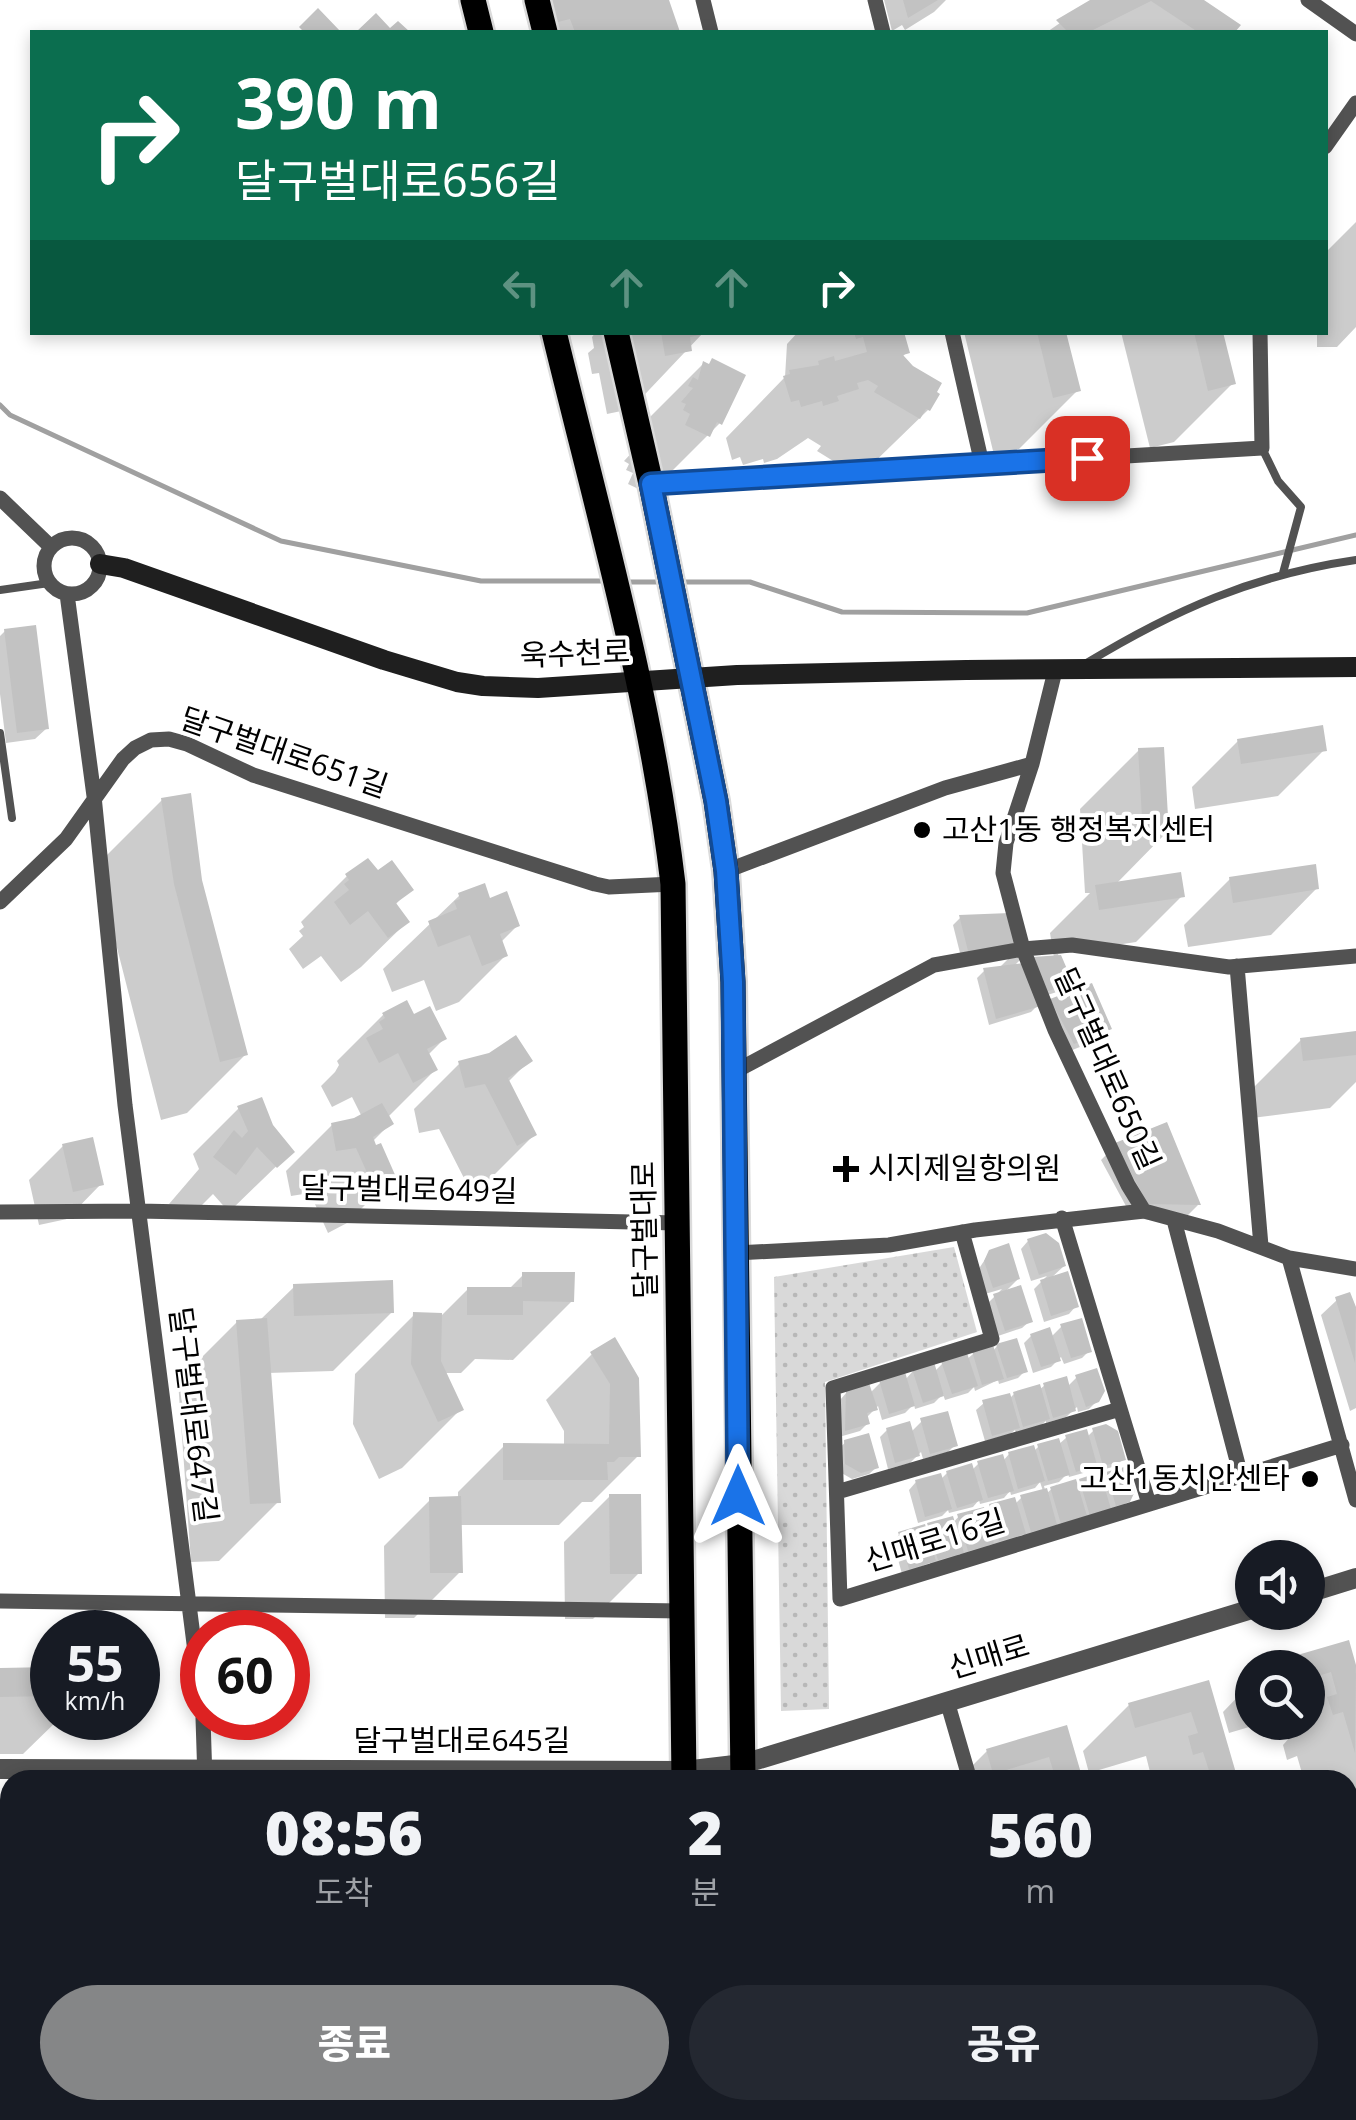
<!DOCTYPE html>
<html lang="ko">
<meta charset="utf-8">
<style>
:root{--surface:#171b24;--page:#242831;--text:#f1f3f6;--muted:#9ea1a6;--accent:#858687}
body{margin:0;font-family:"Open Sans","Noto Sans KR",sans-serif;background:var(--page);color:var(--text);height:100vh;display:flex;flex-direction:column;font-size:38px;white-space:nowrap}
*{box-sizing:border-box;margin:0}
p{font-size:32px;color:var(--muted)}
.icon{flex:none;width:55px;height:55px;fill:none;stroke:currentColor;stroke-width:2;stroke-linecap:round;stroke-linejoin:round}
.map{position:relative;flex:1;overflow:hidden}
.details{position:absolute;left:0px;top:1770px;width:1358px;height:350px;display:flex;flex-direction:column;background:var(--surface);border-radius:30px 30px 0 0;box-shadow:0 5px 15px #0003}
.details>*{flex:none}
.top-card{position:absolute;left:30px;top:30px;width:1298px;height:305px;border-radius:0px;box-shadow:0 5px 15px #0003;background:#0b6e4f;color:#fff;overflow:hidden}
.buttons{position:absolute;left:1235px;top:1540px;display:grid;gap:20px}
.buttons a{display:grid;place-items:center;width:90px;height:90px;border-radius:50%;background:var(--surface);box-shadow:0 5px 15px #0003;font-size:50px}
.speed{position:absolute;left:30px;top:1610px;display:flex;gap:20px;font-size:50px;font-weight:700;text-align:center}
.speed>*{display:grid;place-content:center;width:130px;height:130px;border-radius:50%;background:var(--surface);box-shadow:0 5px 15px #0003;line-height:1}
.speed small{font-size:25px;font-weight:400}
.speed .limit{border:15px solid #d22;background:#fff;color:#111}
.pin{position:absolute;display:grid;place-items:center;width:85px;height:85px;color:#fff;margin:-42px;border-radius:20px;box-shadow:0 5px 15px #0006}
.me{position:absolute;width:110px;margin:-55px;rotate:0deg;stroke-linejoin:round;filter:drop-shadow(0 0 8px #0008)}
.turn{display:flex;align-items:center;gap:35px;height:210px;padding:0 40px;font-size:45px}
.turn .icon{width:130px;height:130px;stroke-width:2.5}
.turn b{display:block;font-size:70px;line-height:85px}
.lanes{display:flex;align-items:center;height:95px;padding:0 40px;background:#0003;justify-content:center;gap:50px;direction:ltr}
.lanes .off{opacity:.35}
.eta{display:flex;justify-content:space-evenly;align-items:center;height:170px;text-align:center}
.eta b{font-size:60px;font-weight:800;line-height:70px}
.primary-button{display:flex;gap:20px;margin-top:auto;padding:20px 40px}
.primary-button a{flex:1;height:115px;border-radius:60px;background:var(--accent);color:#fff;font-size:40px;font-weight:800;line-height:115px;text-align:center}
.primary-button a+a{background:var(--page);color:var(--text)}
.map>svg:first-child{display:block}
.park{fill:url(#park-dots)}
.shadow{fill:#0003;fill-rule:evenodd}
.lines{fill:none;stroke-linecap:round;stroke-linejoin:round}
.stream{stroke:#a0a0a0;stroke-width:5}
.building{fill:#c2c2c2}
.primary-casing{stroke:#dbdbdb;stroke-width:30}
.service{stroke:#525252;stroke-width:8}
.minor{stroke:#525252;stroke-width:15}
.tertiary{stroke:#525252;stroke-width:20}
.secondary{stroke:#1f1f1f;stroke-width:20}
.primary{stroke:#000;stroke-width:25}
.route-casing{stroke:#114b97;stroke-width:25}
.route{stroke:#1a73e8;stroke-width:18}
.poi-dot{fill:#000;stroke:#fff;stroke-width:4}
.labels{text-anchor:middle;stroke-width:8;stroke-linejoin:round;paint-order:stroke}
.street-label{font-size:30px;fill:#000;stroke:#fff}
.poi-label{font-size:30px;fill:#000;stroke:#fff;text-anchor:start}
</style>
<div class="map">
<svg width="1356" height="2120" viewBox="0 0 1356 2120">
<defs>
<pattern id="park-dots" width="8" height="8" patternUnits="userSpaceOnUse" patternTransform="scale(2.5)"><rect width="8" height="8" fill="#d9d9d9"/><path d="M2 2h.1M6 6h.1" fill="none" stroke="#b8b8b8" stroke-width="1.8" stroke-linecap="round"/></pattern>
</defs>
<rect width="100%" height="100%" fill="#fff"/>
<!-- park -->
<path class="park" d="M954 1247 977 1332 825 1382 829 1709 781 1711 774 1277Z"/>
<!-- shadow -->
<path class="shadow" d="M526 0H666L677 32H534Z
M884 0H946L934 12 905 30 902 25 892 31Z
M1093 0H1199L1237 25 1232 32H1047Z
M1356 222V327L1337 347H1317V332H1325V253Z
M596 332H703V333L631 409 607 414 599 373 592 374 588 353 594 348 592 337Z
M798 332H894L907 352 902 357 928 410 859 477 817 451 821 446 808 438 777 459 764 463 763 459 743 465 740 457 732 460 726 438 785 377 787 344Z
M964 332H1063L1078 390 1019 449 994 455Z
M1121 332H1220L1233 383 1174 442 1150 448Z
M703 364 720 423 649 494 628 484 633 473 626 470 629 464 624 461 636 448 644 423Z
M5 631 47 728 35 739 6 743 0 694V636Z
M1238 741 1324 750 1278 796 1195 809 1192 787Z
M1139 750 1166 833 1116 884 1182 896 1136 942 1058 954 1070 983 1063 990 1035 999 1038 1005 1031 1012 989 1025 977 978 984 971 998 969 1009 958 1019 956 1020 960 1013 967 1054 958 1050 933 1090 893H1085L1080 809Z
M162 800 200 880 246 1054 187 1113 161 1120 116 944 103 859Z
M377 873 410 889 395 905 407 922 361 967 341 982 321 956 303 969 289 949 303 936 299 931 304 927 301 922 347 876Z
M1230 879 1317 888 1271 935 1188 947 1184 925Z
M460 895 489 901 517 926 500 943 505 956 459 1002 436 1011 424 980 392 992 383 969Z
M960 918 1010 954 962 961 953 925Z
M1052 1001 1109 1028 1098 1040 1062 1054Z
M383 1015 413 1017 444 1039 428 1055 435 1070 389 1116 390 1124 372 1142 393 1177 347 1223 328 1233 310 1193 291 1196 286 1171 332 1125 362 1117 352 1097 332 1107 321 1086 335 1072 339 1065 337 1061Z
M1356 1033V1082L1330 1108 1244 1119 1242 1099 1301 1040Z
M530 1060 508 1082 534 1135 488 1181 470 1190 439 1129 419 1133 414 1109 460 1063Z
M239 1108 270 1127 291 1152 229 1212 213 1194 188 1219 169 1204 199 1169 193 1154Z
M1116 1145 1198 1205 1183 1220 1133 1219 1101 1160Z
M63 1146 101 1184 67 1219 39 1225 29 1180Z
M1028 1241 1064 1266 1050 1279 1076 1306 1069 1314 1044 1322 1034 1289 1047 1276 1031 1281 1021 1249Z
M990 1252 1018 1279 1003 1294 1030 1321 1022 1328 998 1336 987 1304 1002 1289 985 1294 978 1270Z
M523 1275 572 1301 513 1360 475 1359 461 1373H444L461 1409 402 1468 379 1479 353 1424 355 1374 414 1315H442L468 1289H509Z
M294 1287 392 1312 333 1371 268 1373 278 1502 219 1561 191 1562 178 1381 237 1322 259 1321Z
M1337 1300 1356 1309V1408L1350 1411 1321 1315Z
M1062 1326 1089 1351 1082 1358 1064 1364 1061 1357 1051 1367 1033 1373 1024 1343 1031 1336 1051 1337Z
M614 1340 638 1456 592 1502H582L559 1525H459L460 1572 414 1618H385L384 1546 430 1500 458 1499V1492L504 1446H564V1431L546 1400 592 1354Z
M997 1346 1025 1371 1018 1378 999 1384 998 1380 975 1391 974 1387 968 1393 945 1400 943 1394 934 1403 915 1409 914 1404 905 1413 882 1420 878 1406 866 1418 868 1423 860 1431 839 1437 840 1400 847 1392 870 1393 881 1382 905 1380 913 1371 934 1372 943 1363 966 1360 973 1354 993 1351Z
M1077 1377 1097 1401 1089 1409 1078 1412 1077 1407 1066 1417 1046 1423V1421L1040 1426 1016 1433 1015 1430 1010 1434 985 1441 976 1410 984 1403 1009 1399 1014 1394 1039 1390 1045 1385 1067 1387Z
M922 1421 955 1445 948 1452 923 1459 921 1452 910 1463 888 1469 880 1437 887 1430 911 1432Z
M1094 1430 1123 1459 1116 1466 1098 1471 1101 1482 1108 1475 1128 1501 1120 1509 1024 1538 1023 1533 1016 1540 992 1547 991 1543 984 1550 961 1557 960 1553 954 1559 930 1566V1563L902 1574 893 1541 900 1534 953 1523 959 1516 983 1513 990 1507 1015 1504 1022 1497 1043 1491 1040 1482 1035 1488 1011 1495 1010 1491 1004 1498 980 1504 979 1500 973 1507 949 1513 948 1510 942 1516 918 1523 909 1490 916 1482 941 1479 947 1473 972 1470 978 1464 1003 1461 1009 1454 1033 1452 1039 1446 1058 1445 1067 1437H1087ZM1094 1465 1098 1476 1076 1486 1052 1489 1068 1473 1069 1477 1087 1472ZM1059 1482 1046 1494 1044 1486Z
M846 1442 877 1467 869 1474 852 1479 838 1471V1449Z
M610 1496 639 1573 593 1619H565L564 1542Z
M1347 1643 1356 1674V1940L1352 1941 1348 1927V1780H1304L1297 1756 1287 1760 1283 1745 1291 1736 1287 1722H1308V1668H1267Z
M52 1669V1718H60L23 1754H0V1670Z
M1252 1682V1722H1266L1229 1733 1223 1712Z
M1207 1683 1235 1780H1147L1151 1776 1146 1756 1089 1773 1083 1751 1129 1705Z
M1065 1728 1080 1780H958L987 1751Z
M62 2110H153V2117L150 2120H62Z
M181 2110H302L303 2120H182Z
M990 2110H1052L1042 2120H993Z
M1098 2110H1181L1184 2120H1101Z
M1241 2110H1319L1309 2120H1238L1236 2114Z"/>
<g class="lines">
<!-- stream -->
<path class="stream" d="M0 405 10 415 281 541 481 581H607
M623 582H662
M678 582H750L842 612 1027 613 1356 535"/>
</g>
<!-- building -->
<path class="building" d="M545 0H669L680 32H575L570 19 550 24Z
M903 0H938L908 18Z
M1090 0H1204L1241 25 1235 32H1198L1151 1 1089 32H1068L1056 20Z
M318 8 341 32H304L299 27Z
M376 13 390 28 398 21 410 32H356Z
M661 332H705V334L690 337 692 351 665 356Z
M854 332H904L910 353 903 355 913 366 942 383 937 392 940 394 930 411 926 409 920 419 874 392 878 386 868 380 857 383 859 389 837 396 839 401 823 406 822 401 801 407 799 400 791 402 783 376 790 374 789 370 819 365 818 361 834 356 835 361 867 352 863 337 856 339Z
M1037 332H1066L1081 391 1053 398Z
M1194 332H1223L1236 384 1208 391Z
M712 358 746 375 722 425 717 422 710 437 685 425 690 414 683 410 686 404 681 402 693 388 688 386 693 377 698 380 703 361 709 364Z
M36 625 49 729 17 733 4 629Z
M1323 725 1327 751 1241 764 1237 739Z
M1164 747 1169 834 1143 835 1138 748Z
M191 793 202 880 248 1055 220 1062 174 884 161 798Z
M368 858 378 870 392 860 414 890 396 903 410 922 388 938 368 911 350 925 334 902 349 890 344 884 349 880 345 874Z
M1316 864 1319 889 1233 903 1229 877Z
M1181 872 1185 897 1099 910 1095 885Z
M485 883 490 898 507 891 520 926 500 934 508 956 482 966 470 935 438 947 428 921 457 909 454 901 460 899 458 893Z
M1010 913 1019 947 969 955 959 915Z
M1061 955 1073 983 1045 992 1033 957Z
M1025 963 1041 1006 996 1019 983 968Z
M1092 983 1112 1029 1074 1044 1050 999Z
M407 1000 414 1014 430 1006 447 1039 427 1049 438 1070 413 1083 398 1053 379 1063 366 1038 383 1029 379 1022 385 1018 382 1013Z
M1356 1031V1055L1303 1061 1300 1038Z
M516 1035 533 1061 508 1078 537 1135 517 1146 485 1084 465 1088 458 1061 489 1053Z
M262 1097 273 1125 295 1152 277 1168 257 1147 236 1175 213 1157 234 1130 242 1138 248 1131 237 1106Z
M382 1103 394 1124 373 1137 376 1145 381 1143 396 1177 374 1188 356 1148 336 1151 331 1123 354 1118Z
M1167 1122 1201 1205 1148 1204 1115 1143Z
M93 1137 104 1185 73 1192 62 1144Z
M1046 1233 1059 1243 1066 1266 1039 1275 1027 1239Z
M1009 1243 1020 1279 993 1288 984 1261 989 1250Z
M1068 1271 1079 1307 1051 1316 1040 1280Z
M522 1272H575L574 1302 523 1301V1315H467V1287H522Z
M393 1280 394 1313 294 1316 293 1284Z
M1021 1285 1033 1322 1005 1331 993 1294Z
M1350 1292 1356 1307 1355 1363 1335 1297Z
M413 1312 442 1313 441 1361 464 1410 438 1422 411 1364Z
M267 1318 281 1503 250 1504 236 1320Z
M1082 1318 1092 1352 1071 1358 1060 1324Z
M1050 1327 1061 1361 1041 1367 1030 1334Z
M615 1337 639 1378 641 1457H619L614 1462H607L608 1480H503V1443L609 1444 610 1384 590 1352Z
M1017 1338 1028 1372 1007 1378 996 1344Z
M993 1345 1004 1379 982 1385 972 1351Z
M967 1353 978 1386 952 1394 941 1361Z
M934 1362 944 1396 923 1403 912 1369Z
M1097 1368 1105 1391 1099 1402 1086 1407 1075 1375Z
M905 1372 915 1406 889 1414 879 1380Z
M1067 1376 1076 1411 1053 1418 1043 1383Z
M869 1383 878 1410 867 1413 870 1424 845 1431 846 1390Z
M1040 1384 1050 1419 1023 1427 1013 1392Z
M1010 1393 1020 1428 992 1436 982 1400Z
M948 1411 958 1446 930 1454 920 1418Z
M910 1421 920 1456 895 1463 886 1428Z
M1106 1424 1118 1431 1126 1460 1103 1466 1092 1428Z
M1087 1429 1097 1465 1076 1472 1065 1435Z
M869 1433 879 1468 861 1473 845 1464 844 1440Z
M1059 1438 1070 1475 1048 1481 1037 1444Z
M1034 1445 1045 1481 1018 1489 1008 1452Z
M1003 1454 1014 1491 988 1498 977 1461Z
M972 1463 983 1500 957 1508 946 1471Z
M1128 1466 1135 1491 1130 1502 1116 1506 1106 1472Z
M1100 1472 1111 1509 1090 1516 1079 1479Z
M941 1473 952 1509 925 1517 915 1480Z
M1076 1479 1087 1516 1061 1524 1050 1487Z
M1047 1488 1057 1525 1031 1532 1020 1495Z
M609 1494H641L642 1574H610Z
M461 1496 463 1573H430L429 1497Z
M1015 1497 1026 1534 999 1541 989 1504Z
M984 1507 994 1544 968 1551 957 1514Z
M953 1516 964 1553 938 1560 927 1523Z
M925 1524 936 1561 909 1569 898 1532Z
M1349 1640 1356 1665 1355 1753 1343 1712 1333 1715 1327 1697 1337 1694 1331 1672 1308 1679V1668H1269L1267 1664Z
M52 1667V1696L0 1697V1668Z
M1209 1680 1238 1780H1212L1203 1752 1193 1755 1188 1736 1198 1733 1191 1712 1135 1728 1128 1703Z
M1067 1725 1083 1780H1056L1049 1757 993 1774 986 1749Z
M122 2110H155V2118L122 2119Z
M241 2110H305V2120H242Z
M842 2110H885L888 2120H845Z
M1010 2110H1053L1054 2111 1013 2120Z
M1147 2110H1184L1187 2120H1150Z"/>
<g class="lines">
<defs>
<path id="primary" d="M473 0 481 32
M537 0 545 32
M554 332C598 514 651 698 673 884L684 1780
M616 332 651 484 716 801 726 871 733 982 743 1780
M685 2110V2120
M740 2120V2110"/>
</defs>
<!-- primary casing -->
<use href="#primary" class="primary-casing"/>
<!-- service -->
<path class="service" d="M1262 448 1278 481 1301 507 1283 573
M0 590 49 583
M1085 664C1174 610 1253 575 1356 560
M0 733 12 818"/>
<!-- minor -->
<path class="minor" d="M703 0 711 32
M875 0 883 32
M1308 0 1356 34
M1325 147 1356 103
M952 332 982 464
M651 484 1262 448 1260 332
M0 498 51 547
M44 566a28 28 0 1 1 56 0a28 28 0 1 1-56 0Z
M67 594 94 796 125 1105 202 1706
M1055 671 1032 764 1006 843 1003 873 1023 949 1055 1030 1128 1185 1144 1211
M726 871 945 788 1032 764
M0 902 66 839 123 759 135 748 151 740 169 739 187 744 253 775 595 884 609 887 673 884
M1237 966 1261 1246
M734 1072 934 965 1023 949 1072 945 1229 967 1356 956
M0 1212 139 1211 678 1223
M1062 1218 1149 1504
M1174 1220 1241 1476
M962 1232 992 1339 833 1388 840 1599 1342 1445
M736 1253 889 1245 975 1230 1144 1211 1218 1231 1289 1258 1356 1269
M1289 1258 1356 1500
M837 1492 1120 1409
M0 1601 682 1611
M947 1701 970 1780
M203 1718 205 1780
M926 2110 929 2120
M200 2120V2110"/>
<!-- tertiary -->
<path class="tertiary" d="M1308 1593 1356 1578
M0 1769 684 1771 743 1764 1252 1609"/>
<!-- secondary -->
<path class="secondary" d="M100 564 124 568 384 660 457 682 483 686 538 688 737 675 966 670 1356 667"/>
<!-- primary -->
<use href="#primary" class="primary"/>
</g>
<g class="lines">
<defs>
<path id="route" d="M738 1496 733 982 726 871 716 801 651 484 1087 458"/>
</defs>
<!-- route casing -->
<use href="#route" class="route-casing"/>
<!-- route -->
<use href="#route" class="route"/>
</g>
<!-- markers -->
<g class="poi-dot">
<circle cx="922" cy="830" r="10"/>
<path d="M841 1154h10v10h10v10h-10v10h-10v-10h-10v-10h10z"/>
<circle cx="1310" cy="1479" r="10"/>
</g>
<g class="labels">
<!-- street labels -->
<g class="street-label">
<text transform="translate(575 654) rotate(-2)" y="10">욱수천로</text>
<text transform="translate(284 753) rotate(19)" y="10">달구벌대로651길</text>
<text transform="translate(1107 1069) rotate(66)" y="10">달구벌대로650길</text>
<text transform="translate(409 1190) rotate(1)" y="10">달구벌대로649길</text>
<text transform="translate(645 1230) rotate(-91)" y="10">달구벌대로</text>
<text transform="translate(193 1415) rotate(83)" y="10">달구벌대로647길</text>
<text transform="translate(935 1541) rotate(-17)" y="10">신매로16길</text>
<text transform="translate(989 1657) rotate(-17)" y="10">신매로</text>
<text x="462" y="1751">달구벌대로645길</text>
</g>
<!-- poi labels -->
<g class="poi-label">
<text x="942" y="840">고산1동 행정복지센터</text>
<text x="868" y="1179">시지제일항의원</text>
<text x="1290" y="1489" text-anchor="end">고산1동치안센타</text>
</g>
</g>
</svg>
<div class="buttons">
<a><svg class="icon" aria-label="sound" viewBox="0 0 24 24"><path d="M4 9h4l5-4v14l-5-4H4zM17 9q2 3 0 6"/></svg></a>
<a><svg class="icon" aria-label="search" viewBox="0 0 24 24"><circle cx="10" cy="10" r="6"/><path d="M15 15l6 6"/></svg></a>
</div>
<div class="speed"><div>55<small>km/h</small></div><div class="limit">60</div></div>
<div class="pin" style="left:1087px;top:458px;background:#d93025"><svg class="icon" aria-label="arrive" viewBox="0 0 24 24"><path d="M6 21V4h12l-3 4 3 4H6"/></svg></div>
<svg class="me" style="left:738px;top:1496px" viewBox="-20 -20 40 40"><path d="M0-17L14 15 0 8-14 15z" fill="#1a73e8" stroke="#fff" stroke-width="4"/></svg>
<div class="top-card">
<div class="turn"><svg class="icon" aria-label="right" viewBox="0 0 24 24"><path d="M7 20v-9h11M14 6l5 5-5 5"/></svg><div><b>390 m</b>달구벌대로656길</div></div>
<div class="lanes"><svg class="icon off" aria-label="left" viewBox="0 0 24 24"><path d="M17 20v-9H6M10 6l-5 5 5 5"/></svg><svg class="icon off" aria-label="ahead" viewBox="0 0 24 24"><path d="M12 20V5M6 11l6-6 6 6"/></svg><svg class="icon off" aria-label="ahead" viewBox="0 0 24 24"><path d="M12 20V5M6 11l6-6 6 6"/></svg><svg class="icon" aria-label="right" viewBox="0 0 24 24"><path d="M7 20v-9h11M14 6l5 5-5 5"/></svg></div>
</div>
<section class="details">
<div class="eta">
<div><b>08:56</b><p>도착</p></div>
<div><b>2</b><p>분</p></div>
<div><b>560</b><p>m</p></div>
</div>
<div class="primary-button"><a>종료</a><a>공유</a></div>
</section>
</div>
